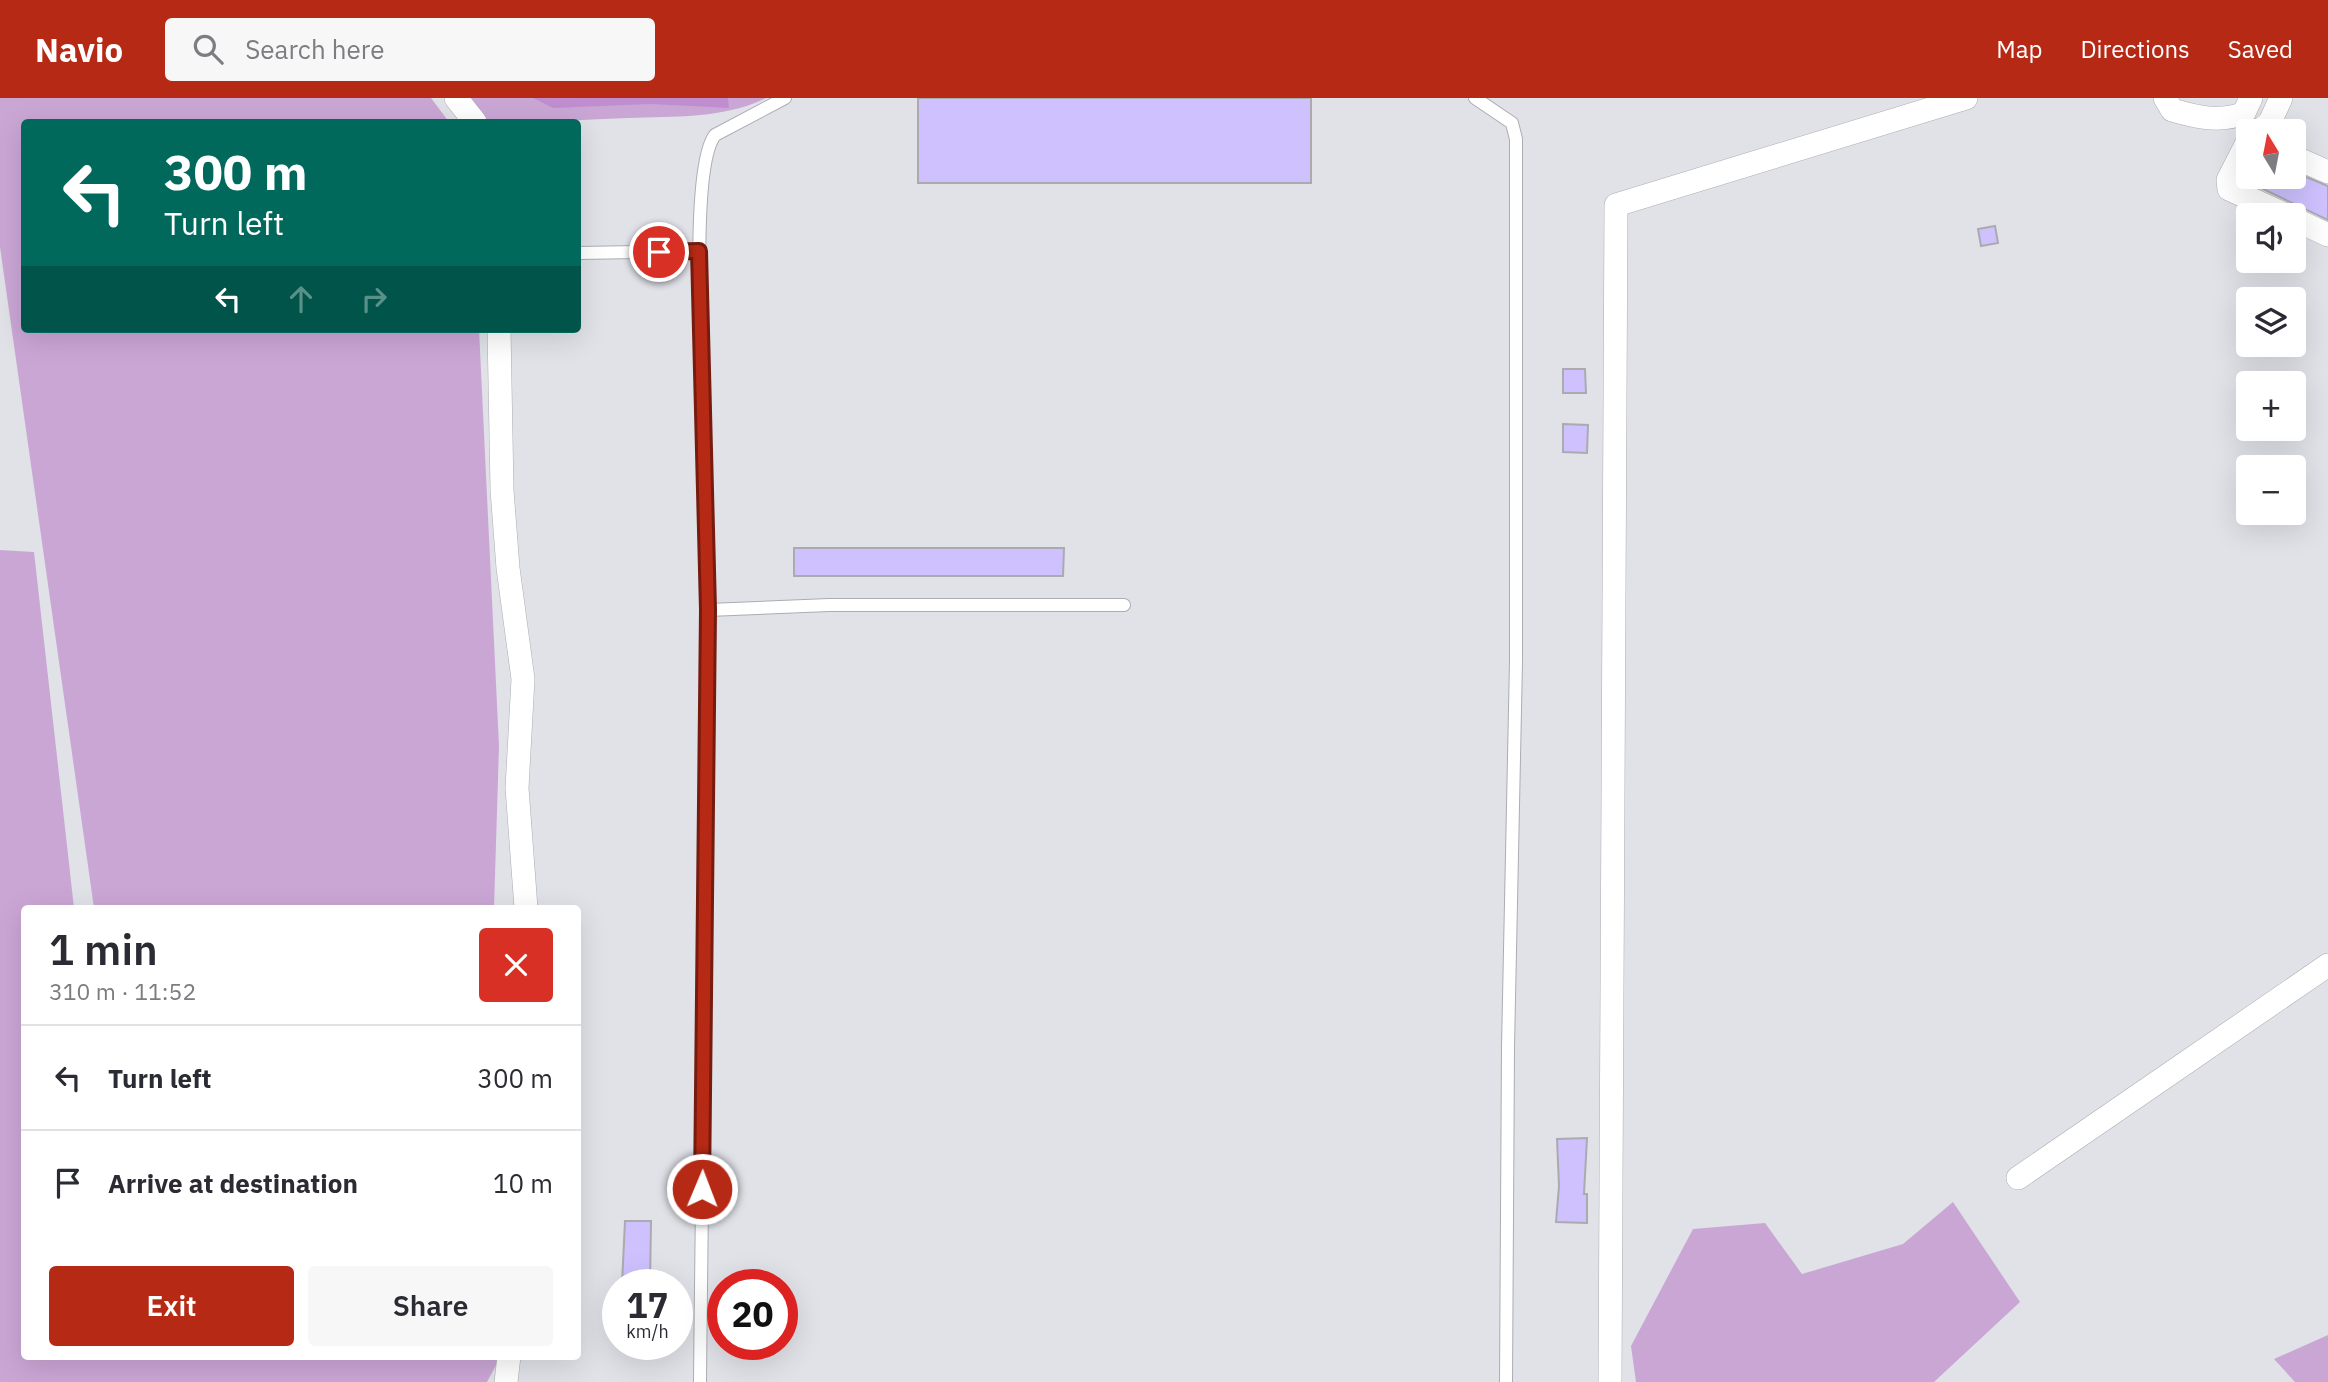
<!DOCTYPE html>
<meta charset="utf-8">
<style>
:root{--surface:#fff;--page:#f7f7f7;--text:#2b2b33;--muted:#7c7c81;--line:#e1e1e2;--accent:#b62915}
body{margin:0;font-family:"IBM Plex Sans",sans-serif;background:var(--page);color:var(--text);height:100vh;display:flex;flex-direction:column;font-size:26px;white-space:nowrap}
*{box-sizing:border-box;margin:0}
p{font-size:23px;color:var(--muted)}
.icon{flex:none;width:38px;height:38px;fill:none;stroke:currentColor;stroke-width:2;stroke-linecap:round;stroke-linejoin:round}
.map{position:relative;flex:1;overflow:hidden}
.panel{position:absolute;left:21px;top:807px;width:560px;height:455px;display:flex;flex-direction:column;background:var(--surface);border-radius:7px;box-shadow:0 7px 28px #0002}
.panel>*{flex:none}
.top-card{position:absolute;left:21px;top:21px;width:560px;height:214px;border-radius:7px;box-shadow:0 7px 28px #0002;background:#00695c;color:#fff;overflow:hidden}
.needle{width:46px;rotate:350deg}
.controls{position:absolute;left:2236px;top:21px;display:grid;gap:14px}
.controls a{display:grid;place-items:center;width:70px;height:70px;border-radius:7px;background:var(--surface);box-shadow:0 7px 28px #0002;font-size:35px}
.speed{position:absolute;left:602px;top:1171px;display:flex;gap:14px;font-size:35px;font-weight:700;text-align:center}
.speed>*{display:grid;place-content:center;width:91px;height:91px;border-radius:50%;background:var(--surface);box-shadow:0 7px 28px #0002;line-height:1}
.speed small{font-size:18px;font-weight:400}
.speed .limit{border:10px solid #d22;background:#fff;color:#111}
.pin{position:absolute;display:grid;place-items:center;width:60px;height:60px;color:#fff;margin:-30px;border:4px solid #fff;border-radius:50%;box-shadow:0 2px 7px #0007}
.me{position:absolute;width:77px;margin:-38px;rotate:1deg;stroke-linejoin:round;filter:drop-shadow(0 0 5px #0008)}
.turn{display:flex;align-items:center;gap:24px;height:147px;padding:0 28px;font-size:32px}
.turn .icon{width:91px;height:91px;stroke-width:2.5}
.turn b{display:block;font-size:49px;line-height:60px}
.lanes{display:flex;align-items:center;height:66px;padding:0 28px;background:#0003;justify-content:center;gap:35px;direction:ltr}
.lanes .off{opacity:.35}
.round{display:grid;place-items:center;flex:none;width:74px;height:74px;border-radius:7px;background:var(--page)}
.head{display:flex;align-items:center;justify-content:space-between;height:119px;padding:0 28px}
h1{font-size:42px;font-weight:600;line-height:52px}
.cta{display:flex;gap:14px;margin-top:auto;padding:14px 28px}
.cta a{flex:1;height:80px;border-radius:7px;background:var(--accent);color:#fff;font-size:28px;font-weight:600;line-height:80px;text-align:center}
.cta a+a{background:var(--page);color:var(--text)}
ul{padding:0;list-style:none}
li{display:flex;align-items:center;gap:21px;height:105px;padding:0 28px;border-top:2px solid var(--line)}
li div{flex:1}
li b{display:block;font-size:26px}
li em{font-style:normal}
header{display:flex;align-items:center;gap:42px;box-sizing:border-box;height:98px;padding:0 35px;background:var(--accent);color:#fff}
header strong{font-size:33px}
nav{display:flex;gap:38px;margin-inline-start:auto;font-size:24px}
.search{width:490px;height:63px;background:var(--page);display:flex;align-items:center;gap:18px;box-sizing:border-box;padding:0 24px;border-radius:7px;color:var(--muted);font-size:26px}
.map>svg:first-child{display:block}
.green{fill:#caa6d5}
.forest{fill:#c08ecf}
.building{fill:#cec1fe;stroke:#abaaaf;stroke-width:2}
.lines{fill:none;stroke-linecap:round;stroke-linejoin:round}
.lane-casing{stroke:#abadb2;stroke-width:14}
.street-casing{stroke:#abadb2;stroke-width:24}
.lane{stroke:#fff;stroke-width:12}
.street{stroke:#fff;stroke-width:23}
.route-casing{stroke:#761b0e;stroke-width:18}
.route{stroke:#b62915;stroke-width:12}
</style>
<header>
<strong>Navio</strong>
<div class="search"><svg class="icon" aria-label="search" viewBox="0 0 24 24"><circle cx="10" cy="10" r="6"/><path d="M15 15l6 6"/></svg>Search here</div>
<nav><a>Map</a><a>Directions</a><a>Saved</a></nav>
</header>
<div class="map">
<svg width="2328" height="1284" viewBox="0 0 2328 1284">
<rect width="100%" height="100%" fill="#e0e2e8"/>
<!-- green -->
<path class="green" d="M0 0H431L449 24H24V231H479L499 648 494 810H94L0 149Z
M469 0H766C724 21 674 18 628 20 581 22 534 25 488 24Z
M0 452 34 454 74 810H24V1258H501L487 1284H0Z
M1953 1104 2020 1204 1934 1284H1636L1631 1248 1693 1131 1765 1125 1802 1176 1903 1146Z
M2328 1237V1284H2295L2274 1261Z"/>
<!-- forest -->
<path class="forest" d="M533 0H728L729 10 650 6 553 10Z"/>
<!-- building -->
<path class="building" d="M918 0H1311V85H918Z
M2294 74 2328 88V122L2244 82 2245 79H2294Z
M1995 128 1998 145 1981 148 1978 131Z
M1563 271H1585L1586 295H1563Z
M1563 326 1588 327 1587 355 1563 354Z
M794 450H1064L1063 478H794Z
M1587 1040 1584 1096H1587V1125L1556 1124 1559 1088 1557 1041Z
M625 1123H651L650 1186H622Z"/>
<g class="lines">
<defs>
<path id="lane" d="M1475 0 1512 25 1516 41V563L1508 949 1506 1284
M578 155 699 153
M708 512 829 507H1124
M700 1284C703 957 711 630 703 304 702 254 690 69 715 37L785 0"/>
<path id="street" d="M456 0 475 24
M2165 0 2172 12C2196 19 2220 25 2244 15L2251 0
M2259 33 2270 24 2281 0
M2249 41 2228 82 2229 91 2286 117
M2294 59 2328 74
M2294 121 2328 137
M499 231 502 392 508 470 523 581 517 690 526 810
M2018 1080 2328 867
M506 1284 509 1258
M1610 1284 1616 107 1966 0"/>
</defs>
<!-- lane casing -->
<use href="#lane" class="lane-casing"/>
<!-- street casing -->
<use href="#street" class="street-casing"/>
<!-- lane -->
<use href="#lane" class="lane"/>
<!-- street -->
<use href="#street" class="street"/>
</g>
<g class="lines">
<defs>
<path id="route" d="M659 154 699 153 708 512 702 1091"/>
</defs>
<!-- route casing -->
<use href="#route" class="route-casing"/>
<!-- route -->
<use href="#route" class="route"/>
</g>
</svg>
<div class="controls">
<a><svg class="needle" viewBox="-14 -14 28 28"><path d="M0-13l5 13h-10z" fill="#e53935"/><path d="M0 13l5-13h-10z" fill="#7c7c81"/></svg></a>
<a><svg class="icon" aria-label="sound" viewBox="0 0 24 24"><path d="M4 9h4l5-4v14l-5-4H4zM17 9q2 3 0 6"/></svg></a>
<a><svg class="icon" aria-label="layers" viewBox="0 0 24 24"><path d="M12 4l9 5-9 5-9-5zM3 14l9 5 9-5"/></svg></a>
<a>+</a>
<a>−</a>
</div>
<div class="speed"><div>17<small>km/h</small></div><div class="limit">20</div></div>
<div class="pin" style="left:659px;top:154px;background:#d93025"><svg class="icon" aria-label="arrive" viewBox="0 0 24 24"><path d="M6 21V4h12l-3 4 3 4H6"/></svg></div>
<svg class="me" style="left:702px;top:1091px" viewBox="-20 -20 40 40"><circle r="17" fill="#b62915" stroke="#fff" stroke-width="3"/><path d="M0-11L8 9 0 5-8 9z" fill="#fff"/></svg>
<div class="top-card">
<div class="turn"><svg class="icon" aria-label="left" viewBox="0 0 24 24"><path d="M17 20v-9H6M10 6l-5 5 5 5"/></svg><div><b>300 m</b>Turn left</div></div>
<div class="lanes"><svg class="icon" aria-label="left" viewBox="0 0 24 24"><path d="M17 20v-9H6M10 6l-5 5 5 5"/></svg><svg class="icon off" aria-label="ahead" viewBox="0 0 24 24"><path d="M12 20V5M6 11l6-6 6 6"/></svg><svg class="icon off" aria-label="right" viewBox="0 0 24 24"><path d="M7 20v-9h11M14 6l5 5-5 5"/></svg></div>
</div>
<section class="panel">
<div class="head"><div><h1>1 min</h1><p>310 m · 11:52</p></div><a class="round" style="background:#d93025;color:#fff"><svg class="icon" aria-label="close" viewBox="0 0 24 24"><path d="M6 6l12 12M18 6L6 18"/></svg></a></div>
<ul>
<li><svg class="icon" aria-label="left" viewBox="0 0 24 24"><path d="M17 20v-9H6M10 6l-5 5 5 5"/></svg><div><b>Turn left</b></div><em>300 m</em></li>
<li><svg class="icon" aria-label="arrive" viewBox="0 0 24 24"><path d="M6 21V4h12l-3 4 3 4H6"/></svg><div><b>Arrive at destination</b></div><em>10 m</em></li>
</ul>
<div class="cta"><a>Exit</a><a>Share</a></div>
</section>
</div>
